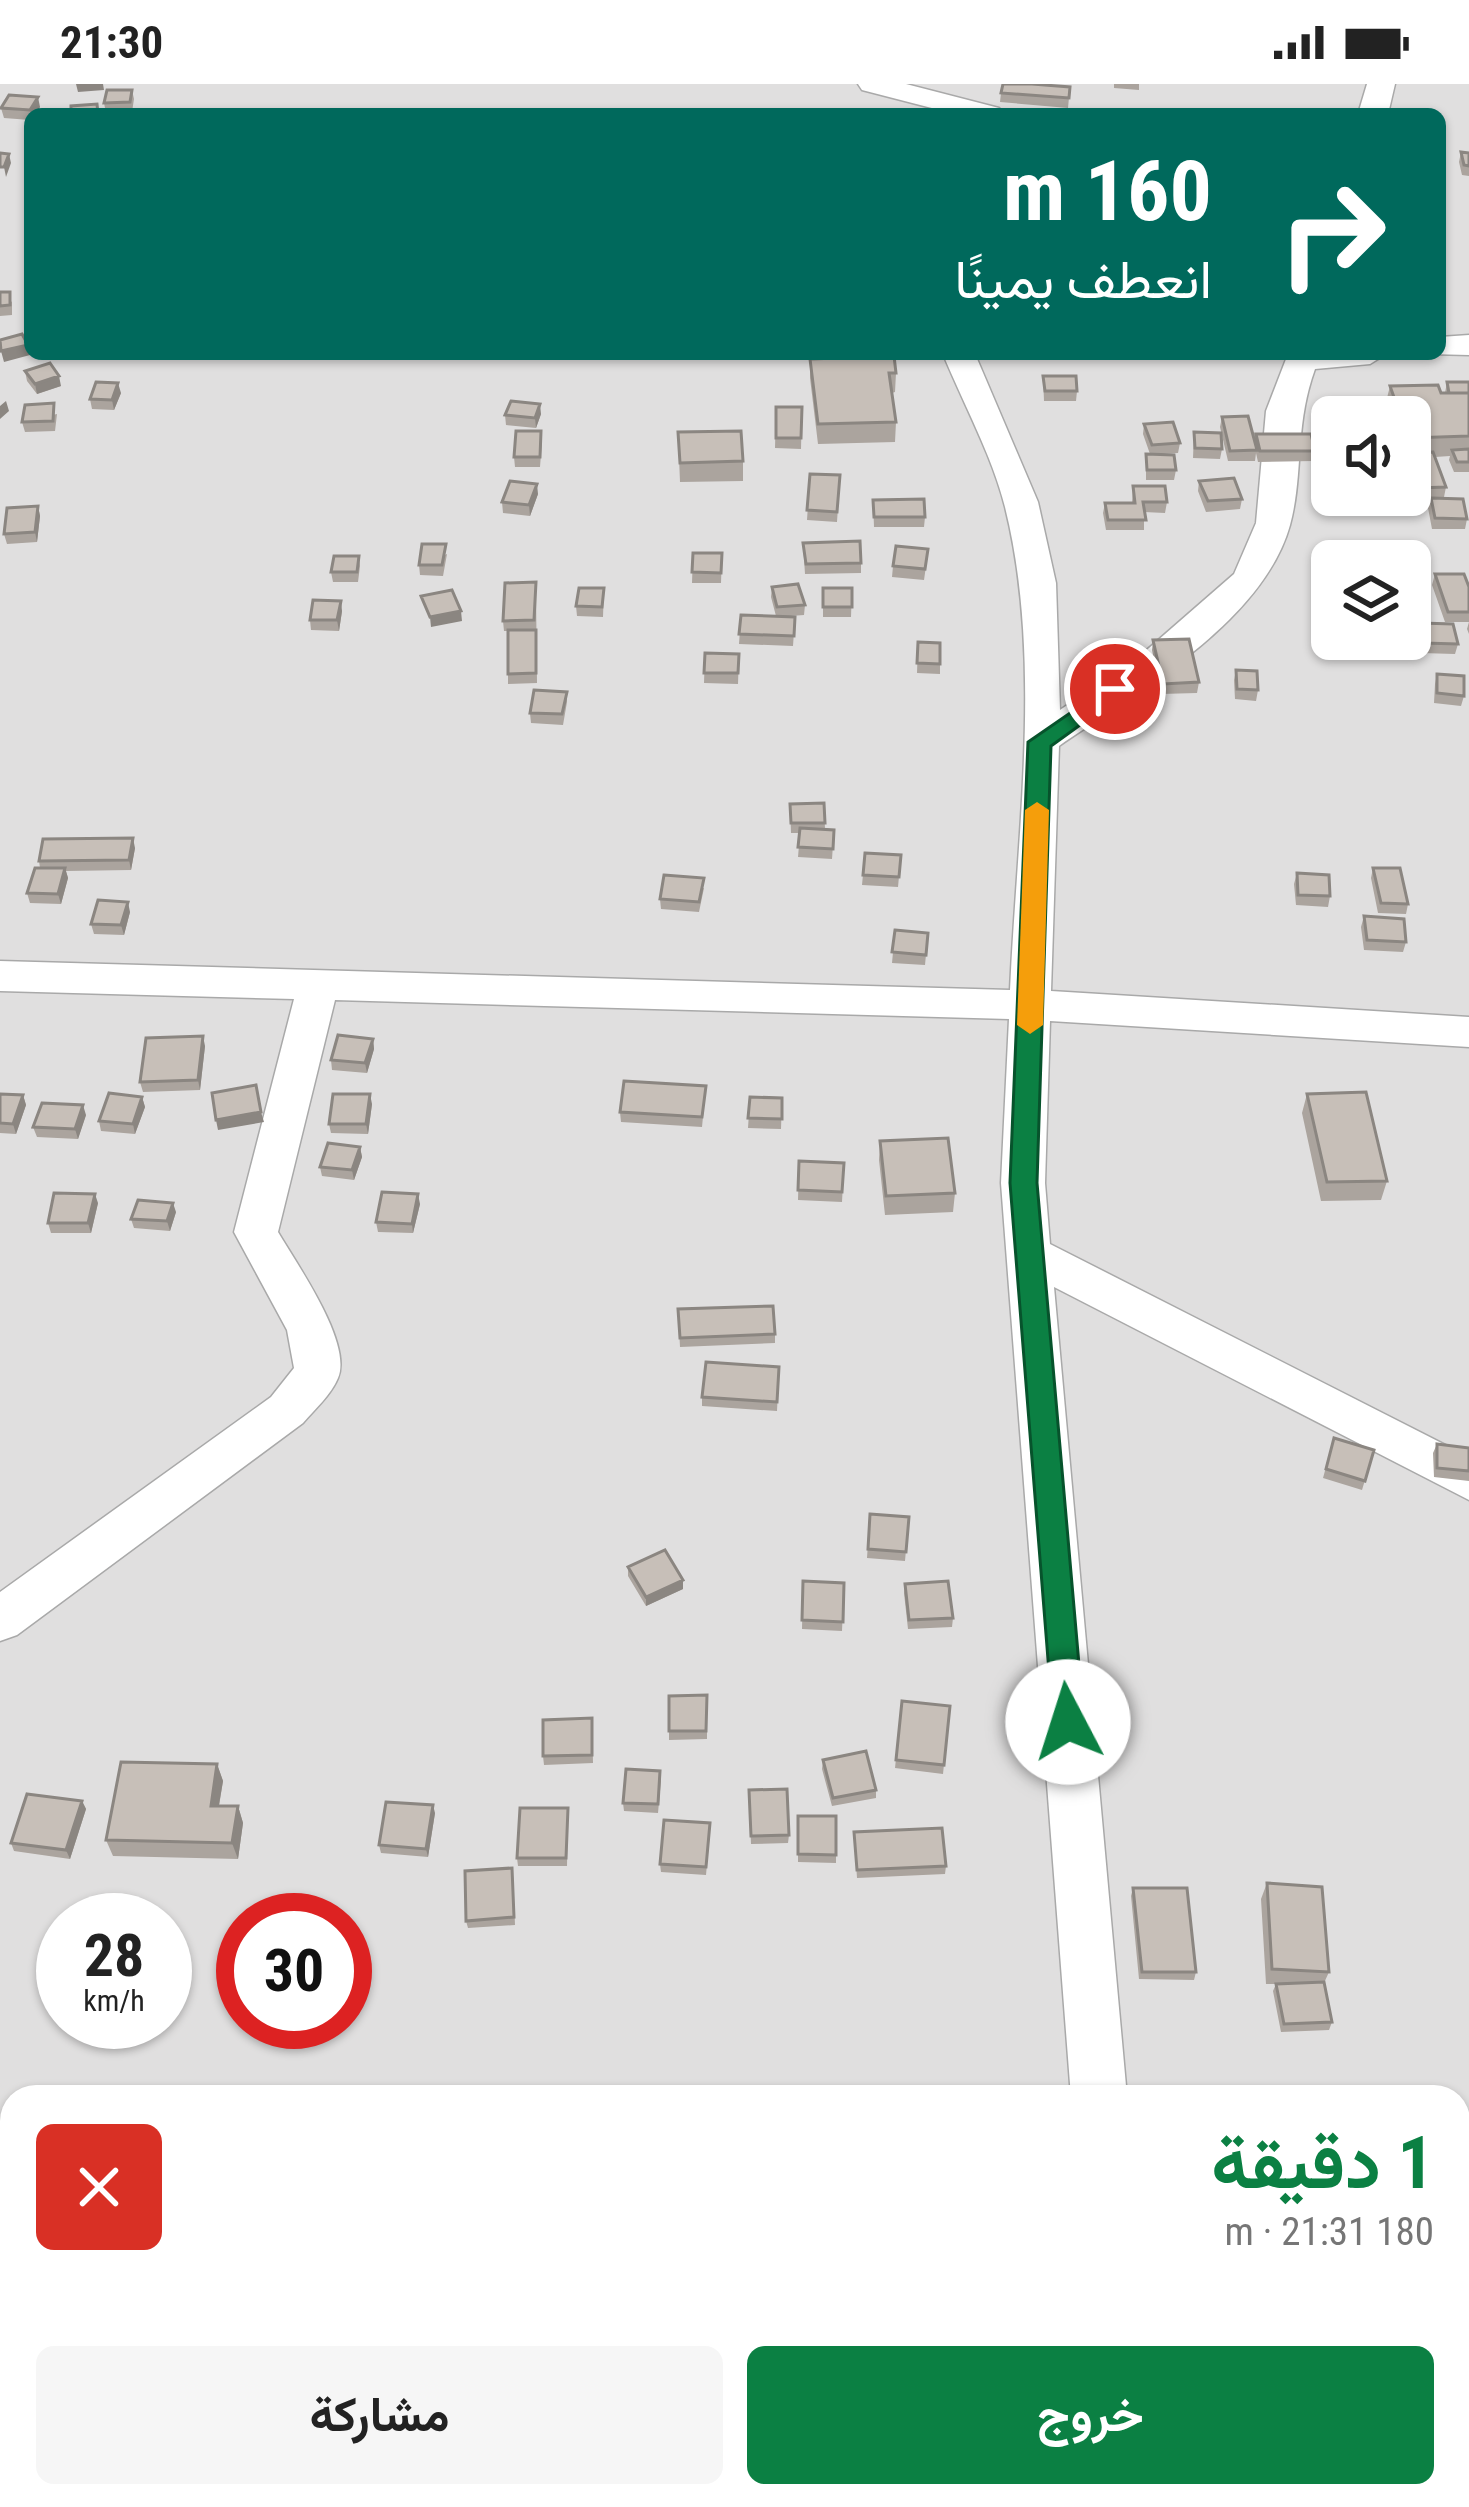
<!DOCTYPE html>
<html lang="ar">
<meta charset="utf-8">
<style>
:root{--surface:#fff;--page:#f6f6f6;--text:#222;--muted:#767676;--accent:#0b8043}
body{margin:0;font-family:"Roboto Condensed",Vazirmatn,sans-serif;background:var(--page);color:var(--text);direction:rtl;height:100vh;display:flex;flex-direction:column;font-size:45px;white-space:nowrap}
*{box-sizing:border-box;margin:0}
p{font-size:39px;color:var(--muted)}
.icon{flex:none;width:66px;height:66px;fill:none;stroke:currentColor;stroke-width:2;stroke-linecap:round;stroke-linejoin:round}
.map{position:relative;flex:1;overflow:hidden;direction:ltr}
.drawer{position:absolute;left:0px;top:2001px;width:1470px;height:423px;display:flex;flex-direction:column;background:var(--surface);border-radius:36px 36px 0 0;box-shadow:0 3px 9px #0004;direction:rtl}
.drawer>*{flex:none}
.hud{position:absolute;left:24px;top:24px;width:1422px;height:252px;border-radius:18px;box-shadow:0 3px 9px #0004;direction:rtl;background:#00695c;color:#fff;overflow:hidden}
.buttons{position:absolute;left:1311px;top:312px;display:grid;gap:24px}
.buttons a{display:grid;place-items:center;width:120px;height:120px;border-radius:18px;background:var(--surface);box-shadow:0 3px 9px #0004;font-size:60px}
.speed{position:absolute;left:36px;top:1809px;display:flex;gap:24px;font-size:60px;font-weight:700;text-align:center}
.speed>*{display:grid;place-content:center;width:156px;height:156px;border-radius:50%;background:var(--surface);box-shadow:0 3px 9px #0004;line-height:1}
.speed small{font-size:30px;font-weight:400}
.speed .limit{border:18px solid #d22;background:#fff;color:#111}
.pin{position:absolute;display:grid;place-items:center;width:102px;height:102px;color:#fff;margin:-51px;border:6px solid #fff;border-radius:50%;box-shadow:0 3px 12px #0007}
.me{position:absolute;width:132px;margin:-66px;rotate:355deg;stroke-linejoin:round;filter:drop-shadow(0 0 9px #0008)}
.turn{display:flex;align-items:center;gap:42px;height:252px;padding:0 36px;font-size:54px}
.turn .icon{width:156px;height:156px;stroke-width:2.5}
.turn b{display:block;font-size:84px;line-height:102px}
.round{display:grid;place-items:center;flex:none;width:126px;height:126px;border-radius:18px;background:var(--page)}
.head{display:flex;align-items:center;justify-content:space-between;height:204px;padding:0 36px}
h1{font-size:72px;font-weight:700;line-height:90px;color:var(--accent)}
.cta{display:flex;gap:24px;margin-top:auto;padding:24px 36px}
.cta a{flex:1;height:138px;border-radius:18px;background:var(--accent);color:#fff;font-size:48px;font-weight:700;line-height:138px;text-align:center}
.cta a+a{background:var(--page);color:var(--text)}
.status{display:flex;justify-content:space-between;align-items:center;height:84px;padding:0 60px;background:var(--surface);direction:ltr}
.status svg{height:33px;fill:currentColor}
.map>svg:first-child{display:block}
.residential{fill:#e0dfdf;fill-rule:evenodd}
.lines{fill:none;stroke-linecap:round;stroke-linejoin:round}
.street-casing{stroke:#a9a9a9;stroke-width:3}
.street{fill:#fff;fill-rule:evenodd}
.wall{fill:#aba49e}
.shaded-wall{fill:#8b8681}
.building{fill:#c7bfb8;stroke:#8b8681;stroke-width:3}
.route{fill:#0b8043;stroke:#07532c;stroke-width:3}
.slow{fill:#f59e0b}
</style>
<div class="status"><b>21:30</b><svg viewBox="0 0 49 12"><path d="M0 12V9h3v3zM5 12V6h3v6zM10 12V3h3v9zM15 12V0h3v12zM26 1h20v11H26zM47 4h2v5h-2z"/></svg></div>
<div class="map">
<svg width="1469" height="2423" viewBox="0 0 1469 2423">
<rect width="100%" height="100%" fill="#f2efe9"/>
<!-- residential -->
<path class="residential" d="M0 0H1469V2423H0ZM30 30H1440V270H30ZM1332 333H1410V411H1332ZM1332 477H1410V555H1332ZM63 1836H165V1938H63ZM243 1836H345V1938H243ZM12 2013H1458V2412H12Z"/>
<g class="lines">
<defs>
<path id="street" d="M858 0H906L999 24 1004 30H955L862 6Z
M1367 0H1395L1388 30H1358Z
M1469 251V271L1429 270H1440V253Z
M943 270H975L1038 418 1056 499 1060 626 1141 571 1234 490 1256 439 1266 327 1288 270H1386L1370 280 1315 285C1294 343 1304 389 1290 441 1263 538 1137 608 1059 662L1051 907 1469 933V963L1050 937 1045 1099 1050 1160 1469 1373V1416L1054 1203 1127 2013H1071L1001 1099 1009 935 335 916 278 1148C296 1179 353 1259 338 1294 331 1311 315 1325 303 1339L17 1551 0 1557V1508L271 1313 294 1284 287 1246 234 1148 294 915 0 907V877L1010 906C1017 749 1043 575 1005 423 992 371 963 319 943 270Z
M1101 2412H1163L1164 2423H1102Z"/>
</defs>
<!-- street casing -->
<use href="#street" class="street-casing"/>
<!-- street -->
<use href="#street" class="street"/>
</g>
<!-- wall -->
<path class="wall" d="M1114 0H1139V6L1114 4Z
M1070 3 1068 24 1000 18 1001 9Z
M132 6 134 15 132 28 106 29 104 19Z
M40 23 35 30H30V36L4 34 1 24Z
M1461 68 1469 69V92L1462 91 1459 78Z
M0 208 12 218V231L0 232Z
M810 275 896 289 895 308 892 309 896 338 895 358 818 360 810 294Z
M25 287 61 302 37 310 27 297Z
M1043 292 1077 307 1076 317H1044Z
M1447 298H1469V388H1454L1449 376 1450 372 1435 373 1446 403 1444 413 1415 414 1410 399V333H1389L1385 322 1390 302 1445 309Z
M121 309 114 326 92 325 90 315Z
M776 323H802L801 365 775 364Z
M57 330 55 347 25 348 22 338Z
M541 330 536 344 506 341 505 331Z
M1222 333 1254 358 1256 350 1315 367 1313 377 1258 378 1256 369 1255 377H1228L1220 343Z
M1144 340 1180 359 1178 369 1160 370 1176 386 1174 396H1146V370H1150L1143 350Z
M678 348 743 377V397L680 398Z
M1194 348 1222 365 1220 375 1193 374Z
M542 357 540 383H515L514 373Z
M810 390 840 391 837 438 807 436Z
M1199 397 1242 415 1240 425 1206 428 1198 407Z
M1133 402 1167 418 1165 429 1144 428V446H1106L1103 429 1105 419H1132Z
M538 410 530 432 503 429 502 418Z
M1431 414 1467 435 1465 445H1432L1428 424Z
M873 416 925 433 924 443H874Z
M38 422 40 432 37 458 7 460 4 450Z
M803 459 861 479V489L805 490Z
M693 469H722L721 499H692Z
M447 470 443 492 420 491 419 481Z
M359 472 360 482 358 498H333L331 488Z
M927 475 924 496 892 493 893 482Z
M1435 490 1469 503V550L1467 545 1469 538H1445L1432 501Z
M772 503 805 521 804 531 790 532 795 533 793 562 739 560 741 531 776 532 771 513Z
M604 504 603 533 577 532 576 522Z
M823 504H852L851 533H823Z
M536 508 537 599 508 600V547H504L503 537Z
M342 527 339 547 311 546 310 536Z
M1420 539 1458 560 1455 570 1421 569 1417 549Z
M1350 555H1404L1406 563 1403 574 1352 572Z
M1153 556 1199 598 1197 609 1161 610 1152 566Z
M918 558 940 559V590L917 589Z
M705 569 739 570 738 600 704 599Z
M1236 586 1258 606 1256 617 1235 615 1234 596Z
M1437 590 1464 612 1461 622 1434 619 1435 600Z
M567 608V618L563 641 531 639 530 629Z
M824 719 825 745 834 746 832 775 798 773 800 749H791L790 720Z
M135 764 131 786 66 787 68 794 61 820 30 819 27 809 40 784 39 777Z
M865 769 901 771 898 803 862 801Z
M1373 784 1408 820 1406 830 1378 829 1371 794Z
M1297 789 1330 812 1328 823 1296 821 1294 800Z
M704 804 699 828 661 825 660 815Z
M130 828 124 851 94 850 91 840Z
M1364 832 1406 858 1403 868 1364 866 1361 843Z
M895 846 928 849 925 881 892 879Z
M373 955 374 965 367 989 332 986 331 976Z
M205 962 200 1006 143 1008 140 998Z
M706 1002 702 1043 621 1038 620 1028Z
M0 1010 23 1011 26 1021 16 1050 0 1049Z
M1307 1010 1387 1097 1381 1116 1321 1117 1302 1029Z
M142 1013 145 1023 135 1050 101 1047 99 1037Z
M750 1013 782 1014 781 1045 748 1044Z
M372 1020 368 1050 331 1049 329 1040Z
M86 1031 78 1055 37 1053 33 1043Z
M880 1057 955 1109 953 1128 885 1131 879 1076Z
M360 1063 362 1073 354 1096 322 1092 320 1083Z
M799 1077 844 1079 842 1118 798 1116Z
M98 1119 91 1149H51L48 1139Z
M420 1120 413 1149 378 1148 376 1138Z
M176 1128 170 1147 134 1144 131 1135Z
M678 1225 775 1250V1259L680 1263Z
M779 1283 777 1327 702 1322V1313Z
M1334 1354 1374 1366 1362 1406 1323 1394Z
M1437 1360 1469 1364V1397L1434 1393 1433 1369Z
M870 1430 909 1433 905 1477 867 1474Z
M628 1483 683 1496V1505L646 1522 628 1492Z
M803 1497 844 1499 842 1547 802 1545Z
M905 1500 953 1534 952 1543 908 1545 904 1509Z
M707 1611V1655L669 1656V1612Z
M902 1617 950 1622 943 1690 895 1684Z
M592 1634 593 1679 544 1681 543 1672Z
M823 1676 876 1706V1714L832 1722 822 1685Z
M217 1680 223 1697 219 1722H238L243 1739 238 1775 113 1772 106 1756Z
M661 1696 658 1729 624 1727 623 1719Z
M749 1706 789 1751 788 1759 751 1760Z
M82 1717 86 1725 70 1775 14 1767 11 1759Z
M568 1724 567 1782H518L517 1774Z
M435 1729 428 1773 381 1769 379 1761Z
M798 1732H836V1779L798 1778Z
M710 1747 706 1791 661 1788 660 1780Z
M854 1748 946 1782 945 1790 857 1794Z
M513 1792 515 1841 468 1844 466 1837Z
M1267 1799 1329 1888 1324 1899 1332 1938 1329 1946 1281 1948 1273 1907 1276 1900H1266L1261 1815Z
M1133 1804 1196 1888 1194 1896 1139 1895 1131 1812Z"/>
<!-- shaded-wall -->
<path class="shaded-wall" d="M76 0H103L104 6 78 8Z
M38 13 40 23 35 30H31L30 26Z
M9 70 11 79 6 93 4 83Z
M28 261 30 271 4 278 1 267Z
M59 292 61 302 37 310 35 300Z
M118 299 121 309 114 326 112 316Z
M6 317 9 327 0 335V322Z
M540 320 541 330 536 344 535 334Z
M537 400 538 410 530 432 529 421Z
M38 422 40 432 37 458 35 448Z
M341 517 342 527 339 547 337 536Z
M461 527 462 537 431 543 430 533Z
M133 754 135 764 131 786 129 776Z
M65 784 68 794 61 820 58 810Z
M128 818 130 828 124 851 121 841Z
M203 952 205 962 200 1006 198 996Z
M373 955 374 965 367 989 365 979Z
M370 1010 372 1020 368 1050 366 1040Z
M23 1011 26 1021 16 1050 13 1040Z
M142 1013 145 1023 135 1050 133 1040Z
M83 1021 86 1031 78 1055 75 1045Z
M261 1028 264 1038 218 1046 216 1036Z
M360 1063 362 1073 354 1096 352 1086Z
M95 1110 98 1119 91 1149 88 1139Z
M418 1110 420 1120 413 1149 412 1140Z
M173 1119 176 1128 170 1147 167 1137Z
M683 1496V1505L646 1522V1513Z
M217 1680 223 1697 216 1738 211 1722Z
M82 1717 86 1725 70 1775 66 1766Z
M433 1721 435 1729 428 1773 426 1765Z
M238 1722 243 1739 238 1775 232 1759Z"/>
<!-- building -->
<path class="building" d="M1003 0H1032L1070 3 1069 14 1001 9Z
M107 6H132L130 18 104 19Z
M9 11 38 13 30 26 1 24Z
M97 20 98 30H71V22Z
M1461 68 1469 69V82L1464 81Z
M0 69 9 70 4 83H0Z
M0 208H10V221L0 222Z
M22 250 28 261 1 267 0 256Z
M894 272 896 289H889L896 338 818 340 810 275Z
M50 279 59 292 35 300 25 287Z
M1043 292H1076L1077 307H1045Z
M96 298 118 299 112 316 90 315Z
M1447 298H1469V309H1449Z
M1438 301 1441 309H1469V352L1410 354V333H1401L1390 302Z
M511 317 540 320 535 334 505 331Z
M54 319 53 337 22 338 25 321Z
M776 323H802L801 354H776Z
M1248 332 1257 366 1230 367 1222 333Z
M1173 338 1180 359 1152 361 1144 340Z
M516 347H541L540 373H514Z
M741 347 743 377 680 379 678 348Z
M1194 348 1221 349 1222 365 1195 364Z
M1256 350H1311L1315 367H1260Z
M1469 365V378H1457L1452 366Z
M1433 368 1446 403 1417 404 1410 382V369Z
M1146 370 1174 371 1176 386H1147Z
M810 390 840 391 837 428 807 426Z
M1234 394 1242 415 1208 417 1199 397Z
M510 397 537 400 529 421 502 418Z
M1133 402H1165L1167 418H1143L1146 436H1108L1105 419H1135Z
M1431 414 1463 415 1467 435 1435 434Z
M924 415 925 433H874L873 416Z
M38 422 35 448 4 450 7 424Z
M860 457 861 479 806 480 803 459Z
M422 460H446L442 481H419Z
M896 462 928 465 925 485 893 482Z
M693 469H722L721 489 692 488Z
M334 472H359L357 488H331Z
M1435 490H1464L1469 503V528H1448Z
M536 498 534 536 503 537 505 499Z
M798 500 805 521 777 523 772 503Z
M579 504H604L602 523 576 522Z
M823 504H852V523H823Z
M452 506 461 527 430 533 421 512Z
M313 516 341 517 337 536H310Z
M741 531 795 533 794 552 739 550Z
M1420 539 1453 540 1458 560 1423 559Z
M508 546H536V589L508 590Z
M1189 555 1199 598 1163 600 1153 556Z
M1354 555H1404L1406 563 1355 562Z
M918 558 940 559V580L917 579Z
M705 569 739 570 738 589H704Z
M1236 586 1257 587 1258 606 1237 605Z
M1437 590 1464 592V612L1437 609Z
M534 606 567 608 562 630 530 629Z
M824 719 825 739H791L790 720Z
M800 744 834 746 833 765 798 763Z
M133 754 129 776 39 777 43 755Z
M865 769 901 771 899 793 863 791Z
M35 784H65L58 810 27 809Z
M1373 784H1400L1408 820 1381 819Z
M1297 789 1329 791 1330 812 1298 811Z
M664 791 704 794 699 818 660 815Z
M98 816 128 818 121 841 91 840Z
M1364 832 1404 835 1406 858 1367 856Z
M895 846 928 849 926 871 892 868Z
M338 951 373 955 365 979 331 976Z
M203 952 198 996 140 998 146 954Z
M624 997 706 1002 702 1033 620 1028Z
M256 1001 261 1028 216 1036 212 1009Z
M1366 1008 1387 1097 1327 1098 1307 1010Z
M109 1009 142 1013 133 1040 99 1037Z
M0 1010 23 1011 13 1040 0 1039Z
M333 1010H370L366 1040H329Z
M750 1013 782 1014V1035L748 1034Z
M42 1019 83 1021 75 1045 33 1043Z
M948 1054 955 1109 886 1112 880 1057Z
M328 1059 360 1063 352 1086 320 1083Z
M799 1077 844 1079 842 1108 798 1106Z
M382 1108 418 1110 412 1140 376 1138Z
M54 1109 95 1110 88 1139H48Z
M138 1116 173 1119 167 1137 131 1135Z
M773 1222 775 1250 680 1254 678 1225Z
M706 1278 779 1283 777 1318 702 1313Z
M1334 1354 1374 1366 1365 1397 1326 1385Z
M1437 1360 1469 1364V1387L1437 1384Z
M870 1430 909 1433 906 1468 868 1465Z
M665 1466 683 1496 646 1513 628 1483Z
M803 1497 844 1499 843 1538 802 1536Z
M948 1497 953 1534 909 1536 905 1500Z
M707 1611 706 1647H669V1612Z
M902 1617 950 1622 944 1681 896 1676Z
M592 1634V1671L543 1672V1636Z
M866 1667 876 1706 833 1714 823 1676Z
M121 1678 217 1680 211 1722H238L232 1759 106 1756Z
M626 1685 660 1687 658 1720 623 1719Z
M787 1705 789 1751 751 1752 749 1706Z
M27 1710 82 1717 66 1766 11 1759Z
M386 1718 433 1721 426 1765 379 1761Z
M520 1724H568L566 1774H517Z
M798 1732H836V1771L798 1770Z
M664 1736 710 1739 706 1783 660 1780Z
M942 1744 946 1782 857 1786 854 1748Z
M512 1784 514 1833 466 1837 465 1787Z
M1267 1799 1322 1803 1329 1888 1272 1885Z
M1133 1804H1187L1196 1888H1142Z
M1324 1898 1332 1938 1284 1940 1276 1900Z
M436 2412H498L497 2423H435Z
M1339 2420 1377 2423H1340Z"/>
<!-- route -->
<path class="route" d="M1115 598 1123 600V610L1051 662 1037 1099 1084 1638 1079 1648 1068 1652 1057 1648 1053 1638 1010 1099 1028 658Z"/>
<!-- slow -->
<path class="slow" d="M1037 718 1049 726 1043 941 1030 950 1017 941 1025 726Z"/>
</svg>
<div class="buttons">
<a><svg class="icon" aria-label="sound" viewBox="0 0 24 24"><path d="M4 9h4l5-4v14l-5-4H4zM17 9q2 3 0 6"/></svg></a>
<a><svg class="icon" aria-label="layers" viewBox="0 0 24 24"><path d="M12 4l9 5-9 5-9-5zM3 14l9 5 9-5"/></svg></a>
</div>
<div class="speed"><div>28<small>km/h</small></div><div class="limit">30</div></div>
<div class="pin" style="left:1115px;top:605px;background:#d93025"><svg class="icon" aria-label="arrive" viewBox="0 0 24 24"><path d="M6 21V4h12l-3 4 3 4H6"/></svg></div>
<svg class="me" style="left:1068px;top:1638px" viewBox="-20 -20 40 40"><circle r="19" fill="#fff"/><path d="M0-13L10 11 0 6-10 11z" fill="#0b8043"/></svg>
<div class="hud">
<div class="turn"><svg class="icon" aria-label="right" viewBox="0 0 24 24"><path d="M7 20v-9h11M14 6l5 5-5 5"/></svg><div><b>160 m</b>انعطف يمينًا</div></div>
</div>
<section class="drawer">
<div class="head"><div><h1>1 دقيقة</h1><p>180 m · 21:31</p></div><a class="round" style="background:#d93025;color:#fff"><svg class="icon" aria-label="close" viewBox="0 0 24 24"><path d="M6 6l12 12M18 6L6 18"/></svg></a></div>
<div class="cta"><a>خروج</a><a>مشاركة</a></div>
</section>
</div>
